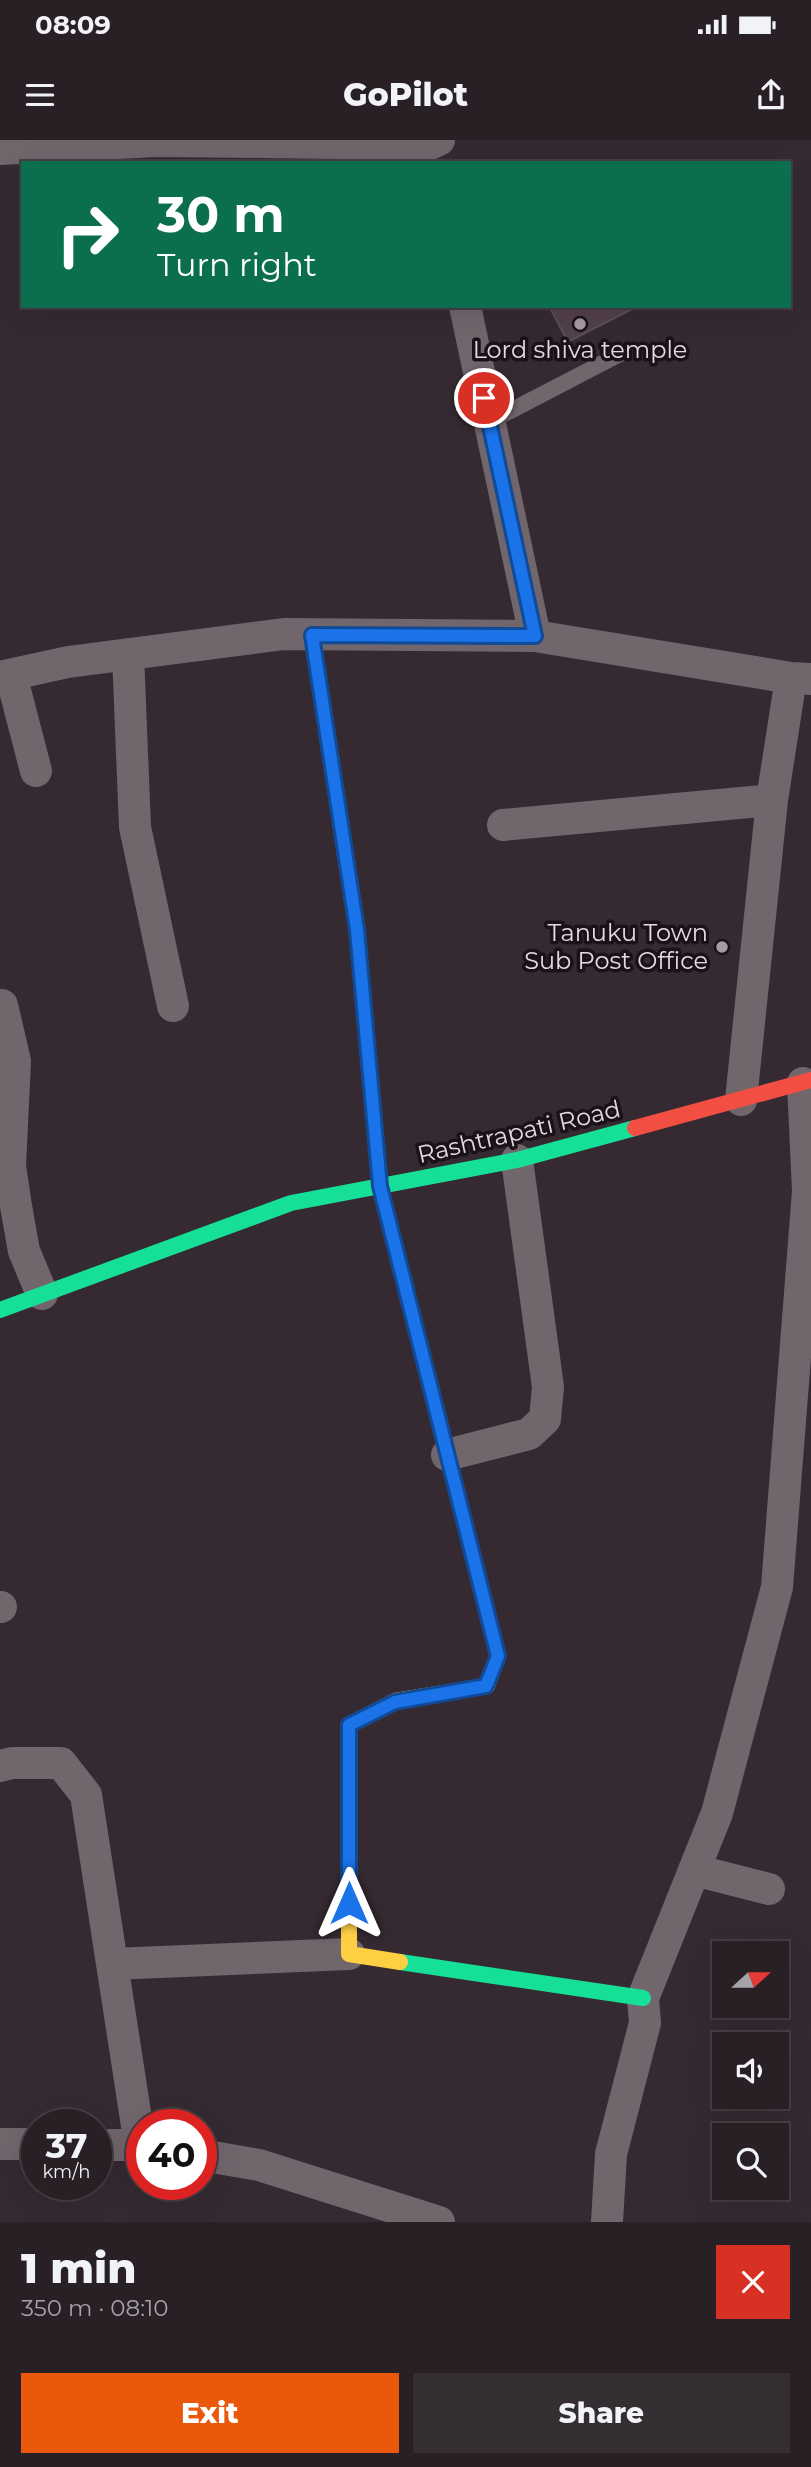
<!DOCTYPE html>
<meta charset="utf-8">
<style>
:root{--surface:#282025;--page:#342d32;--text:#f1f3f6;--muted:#a5a3a7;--line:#443e42;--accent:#ea580c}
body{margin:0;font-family:Montserrat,sans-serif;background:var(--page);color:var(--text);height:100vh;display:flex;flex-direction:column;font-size:26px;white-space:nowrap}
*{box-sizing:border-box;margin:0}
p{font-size:23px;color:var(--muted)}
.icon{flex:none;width:38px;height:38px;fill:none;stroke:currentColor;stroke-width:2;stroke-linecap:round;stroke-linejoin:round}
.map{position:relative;height:2082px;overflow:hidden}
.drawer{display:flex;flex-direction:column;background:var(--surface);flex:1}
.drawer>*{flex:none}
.hud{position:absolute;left:21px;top:21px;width:770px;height:147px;border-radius:0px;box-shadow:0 7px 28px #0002,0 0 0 2px var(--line);background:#0b6e4f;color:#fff;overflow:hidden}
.needle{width:46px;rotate:69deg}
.fabs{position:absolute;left:712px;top:1801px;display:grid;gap:14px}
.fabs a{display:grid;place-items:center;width:77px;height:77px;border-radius:0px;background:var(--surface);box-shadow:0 7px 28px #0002,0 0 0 2px var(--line);font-size:35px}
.speed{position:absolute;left:21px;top:1969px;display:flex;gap:14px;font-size:35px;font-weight:700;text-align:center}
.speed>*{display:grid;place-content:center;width:91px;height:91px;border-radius:50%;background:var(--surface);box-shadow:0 7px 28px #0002,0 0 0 2px var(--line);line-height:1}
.speed small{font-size:18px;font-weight:400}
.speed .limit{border:10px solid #d22;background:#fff;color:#111}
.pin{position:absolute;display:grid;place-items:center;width:60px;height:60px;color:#fff;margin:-30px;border:4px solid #fff;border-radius:50%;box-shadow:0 2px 7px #0007}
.me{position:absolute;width:77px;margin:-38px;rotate:0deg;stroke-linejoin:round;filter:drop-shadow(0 0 5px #0008)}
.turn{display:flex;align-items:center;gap:24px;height:147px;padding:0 21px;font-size:32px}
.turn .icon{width:91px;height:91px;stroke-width:2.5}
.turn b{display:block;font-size:49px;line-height:60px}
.round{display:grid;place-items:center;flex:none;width:74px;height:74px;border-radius:0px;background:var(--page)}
.overview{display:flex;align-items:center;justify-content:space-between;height:119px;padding:0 21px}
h1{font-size:42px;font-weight:800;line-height:52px}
.primary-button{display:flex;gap:14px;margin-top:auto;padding:14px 21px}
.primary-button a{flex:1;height:80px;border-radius:0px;background:var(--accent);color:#fff;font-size:28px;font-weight:800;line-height:80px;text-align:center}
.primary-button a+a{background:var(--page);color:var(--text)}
.status{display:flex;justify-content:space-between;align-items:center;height:49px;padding:0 35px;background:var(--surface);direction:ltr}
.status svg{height:19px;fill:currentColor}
header{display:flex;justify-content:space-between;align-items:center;height:91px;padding:0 21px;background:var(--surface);font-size:32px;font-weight:800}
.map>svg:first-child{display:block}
.building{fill:#53404d;stroke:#594f55;stroke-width:2}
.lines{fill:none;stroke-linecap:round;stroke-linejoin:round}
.lane{stroke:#72666d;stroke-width:16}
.street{stroke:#72666d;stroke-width:32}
.fast{stroke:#16e098;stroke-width:16}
.slow{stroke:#ffcf43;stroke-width:16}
.jam{stroke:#f24e42;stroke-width:16}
.route-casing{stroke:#114b97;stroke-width:18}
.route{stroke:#1a73e8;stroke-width:12}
.poi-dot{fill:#a79ba3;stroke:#1a1218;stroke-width:2.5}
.labels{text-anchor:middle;stroke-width:7;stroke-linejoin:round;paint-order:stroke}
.poi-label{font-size:24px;fill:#e5d8e1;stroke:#1a1218}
.street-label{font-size:24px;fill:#e5d8e1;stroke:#1a1218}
</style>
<div class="status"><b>08:09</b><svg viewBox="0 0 49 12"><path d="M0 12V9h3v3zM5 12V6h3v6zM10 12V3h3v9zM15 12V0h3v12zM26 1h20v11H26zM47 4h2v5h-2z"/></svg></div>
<header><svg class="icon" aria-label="menu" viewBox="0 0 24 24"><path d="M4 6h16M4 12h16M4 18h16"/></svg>GoPilot<svg class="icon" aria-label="share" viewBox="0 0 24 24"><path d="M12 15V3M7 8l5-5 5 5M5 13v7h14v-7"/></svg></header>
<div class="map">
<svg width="811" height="2082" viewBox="0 0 811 2082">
<rect width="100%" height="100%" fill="#352a31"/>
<!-- building -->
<path class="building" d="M549 166H638L568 202Z"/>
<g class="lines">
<!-- lane -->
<path class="lane" d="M489 282 620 214"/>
<!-- street -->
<path class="street" d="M0 9 156 1 430 4 439 0
M465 166 535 496
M128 514 135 687 173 866
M11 535 36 631
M0 537 68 522 284 494 535 496 791 538 811 539
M503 685 772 660
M2 865 15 921 10 1026 16 1066 24 1111 42 1154
M741 960 772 660 791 538
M447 1315 529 1294 545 1279 548 1247 517 1020
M0 1467H1
M0 1626 12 1623H61L86 1655 140 2005
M694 1730 769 1749
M112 1824 349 1814
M0 2004H37
M96 2005H142
M201 2015 259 2025 439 2082
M607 2082 611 2014 645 1883 643 1858 717 1673 777 1447 808 1051 803 943"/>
<!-- fast -->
<path class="fast" d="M347 727 357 790 380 1046 494 1499
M0 1170 291 1063 517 1020 635 988
M400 1822 643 1858"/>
<!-- slow -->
<path class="slow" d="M400 1822 349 1814V1585L395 1561 487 1546 498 1515 494 1499"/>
<!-- jam -->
<path class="jam" d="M312 495 347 727
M635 988 811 940"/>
</g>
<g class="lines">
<defs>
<path id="route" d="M349 1763V1585L395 1562 486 1546 498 1516 380 1046 357 790 312 495 535 496 484 258"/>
</defs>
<!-- route casing -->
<use href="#route" class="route-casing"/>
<!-- route -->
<use href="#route" class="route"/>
</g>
<!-- markers -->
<g class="poi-dot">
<circle cx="580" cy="184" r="7"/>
<circle cx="722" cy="807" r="7"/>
</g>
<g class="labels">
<!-- poi labels -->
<g class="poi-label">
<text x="580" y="218">Lord shiva temple</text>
<text x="708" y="801" text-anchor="end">Tanuku Town<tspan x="708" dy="28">Sub Post Office</tspan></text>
</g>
<!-- street labels -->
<g class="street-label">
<text transform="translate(519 992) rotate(-13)" y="8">Rashtrapati Road</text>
</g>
</g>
</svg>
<div class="fabs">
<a><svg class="needle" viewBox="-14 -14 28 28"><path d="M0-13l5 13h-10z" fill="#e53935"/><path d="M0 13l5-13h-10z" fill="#a5a3a7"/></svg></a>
<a><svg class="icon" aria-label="sound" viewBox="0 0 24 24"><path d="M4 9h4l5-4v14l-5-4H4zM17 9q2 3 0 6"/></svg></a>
<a><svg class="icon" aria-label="search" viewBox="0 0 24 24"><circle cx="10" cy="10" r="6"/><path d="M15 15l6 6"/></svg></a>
</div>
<div class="speed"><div>37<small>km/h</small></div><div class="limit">40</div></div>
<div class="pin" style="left:484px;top:258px;background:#d93025"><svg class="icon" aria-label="arrive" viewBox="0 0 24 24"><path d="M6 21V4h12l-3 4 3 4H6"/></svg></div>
<svg class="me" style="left:349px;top:1763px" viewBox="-20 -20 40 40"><path d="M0-17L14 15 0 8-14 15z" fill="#1a73e8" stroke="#fff" stroke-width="4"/></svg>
<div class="hud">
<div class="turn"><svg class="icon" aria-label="right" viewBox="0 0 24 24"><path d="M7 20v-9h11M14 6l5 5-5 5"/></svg><div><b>30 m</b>Turn right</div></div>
</div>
</div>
<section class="drawer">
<div class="overview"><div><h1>1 min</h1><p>350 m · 08:10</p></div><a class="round" style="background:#d93025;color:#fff"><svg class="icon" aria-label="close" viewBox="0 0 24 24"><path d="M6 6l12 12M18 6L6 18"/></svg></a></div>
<div class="primary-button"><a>Exit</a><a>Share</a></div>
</section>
